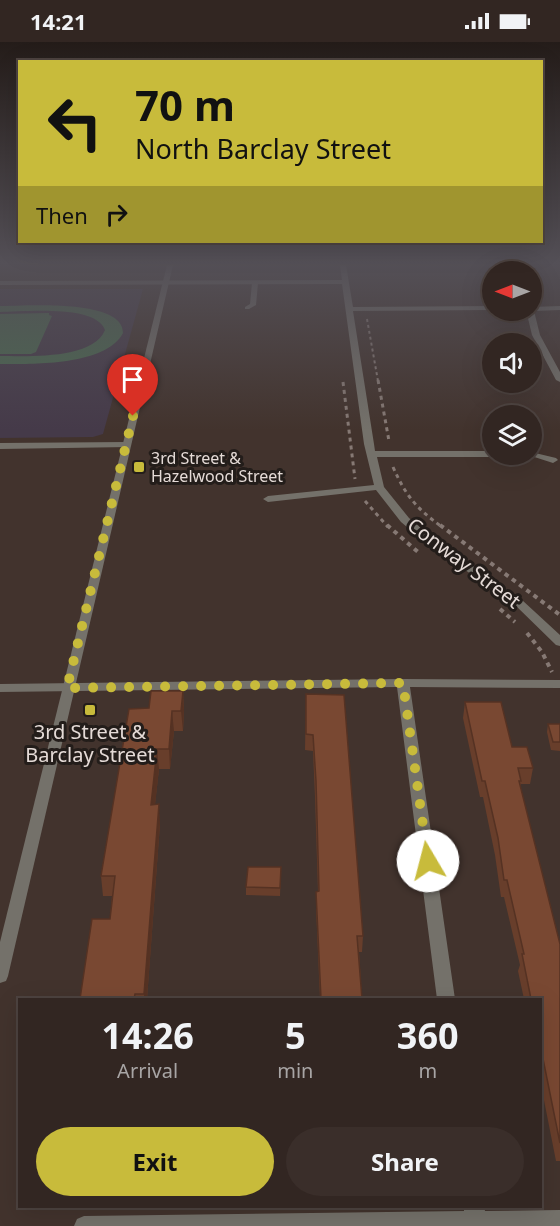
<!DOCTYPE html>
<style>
:root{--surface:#322622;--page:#3a2e2a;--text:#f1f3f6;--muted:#a8a5a5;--line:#4d4340;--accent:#c8bb3b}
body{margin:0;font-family:"Noto Sans",sans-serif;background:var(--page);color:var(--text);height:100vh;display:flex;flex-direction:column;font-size:22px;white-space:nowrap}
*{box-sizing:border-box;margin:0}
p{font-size:20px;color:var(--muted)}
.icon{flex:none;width:33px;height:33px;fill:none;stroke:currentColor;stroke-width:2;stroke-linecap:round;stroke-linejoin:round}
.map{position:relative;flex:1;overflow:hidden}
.panel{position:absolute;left:18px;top:956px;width:524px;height:210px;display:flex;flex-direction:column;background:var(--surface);border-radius:0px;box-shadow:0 6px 24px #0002,0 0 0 2px var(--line)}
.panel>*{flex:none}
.guide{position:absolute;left:18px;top:18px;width:525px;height:183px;border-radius:0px;box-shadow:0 6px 24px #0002,0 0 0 2px var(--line);background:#c8bb3b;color:#111;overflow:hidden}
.needle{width:39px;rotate:270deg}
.controls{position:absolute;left:482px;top:219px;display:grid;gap:12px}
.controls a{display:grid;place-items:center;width:60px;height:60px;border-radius:50%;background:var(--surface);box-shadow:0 6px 24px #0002,0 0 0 2px var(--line);font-size:30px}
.pin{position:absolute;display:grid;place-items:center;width:51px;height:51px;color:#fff;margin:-62px -26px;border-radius:50% 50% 50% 0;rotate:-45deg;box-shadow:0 0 6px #0007}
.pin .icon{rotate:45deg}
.me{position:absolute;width:66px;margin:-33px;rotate:352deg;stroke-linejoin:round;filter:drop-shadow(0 0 4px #0008)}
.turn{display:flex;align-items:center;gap:21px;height:126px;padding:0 18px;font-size:27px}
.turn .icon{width:78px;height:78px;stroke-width:2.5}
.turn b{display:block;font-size:42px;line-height:51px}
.then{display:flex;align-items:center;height:57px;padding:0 18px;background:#0003;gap:12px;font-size:22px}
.eta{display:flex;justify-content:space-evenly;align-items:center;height:102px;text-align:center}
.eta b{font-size:36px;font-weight:700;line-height:42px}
.cta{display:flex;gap:12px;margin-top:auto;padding:12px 18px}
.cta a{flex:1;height:69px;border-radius:36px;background:var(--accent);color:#111;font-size:24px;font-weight:700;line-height:69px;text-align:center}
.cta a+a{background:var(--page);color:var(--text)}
.status{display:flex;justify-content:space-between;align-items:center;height:42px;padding:0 30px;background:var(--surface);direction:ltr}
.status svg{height:16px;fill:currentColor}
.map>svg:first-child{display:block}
.education{fill:#453a49}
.green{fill:#4a6950}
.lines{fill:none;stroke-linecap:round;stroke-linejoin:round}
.path-far2{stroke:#867974;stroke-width:2;stroke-dasharray:3 3;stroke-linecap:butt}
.path-far1{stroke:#867974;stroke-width:3;stroke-dasharray:4 4;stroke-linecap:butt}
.path{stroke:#867974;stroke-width:4;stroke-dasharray:4.5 4.5;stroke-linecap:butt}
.service{fill:#74716a;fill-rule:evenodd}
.minor{fill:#74716a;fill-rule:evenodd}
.tertiary{fill:#74716a;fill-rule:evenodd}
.wall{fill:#683e2b}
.shaded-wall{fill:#553223}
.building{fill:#794832;stroke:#553223;stroke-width:1.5}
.route{stroke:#c8bb3b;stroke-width:10;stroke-dasharray:0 18}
.poi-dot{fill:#c8bb3b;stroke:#231d1a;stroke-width:2}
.labels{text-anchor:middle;stroke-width:6;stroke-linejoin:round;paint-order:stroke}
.far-poi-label{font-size:16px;fill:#e5dbd7;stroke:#231d1a;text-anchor:start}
.street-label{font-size:20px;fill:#e5dbd7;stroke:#231d1a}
.poi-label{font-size:20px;fill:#e5dbd7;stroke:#231d1a}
</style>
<div class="status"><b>14:21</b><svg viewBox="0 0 49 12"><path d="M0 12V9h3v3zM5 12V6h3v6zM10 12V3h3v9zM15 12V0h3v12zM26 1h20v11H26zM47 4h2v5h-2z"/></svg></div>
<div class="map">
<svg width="560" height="1184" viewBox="0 0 560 1184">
<rect width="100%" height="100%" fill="#42332d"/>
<!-- education -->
<path class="education" d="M0 247H143L103 392 93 395 0 396Z"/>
<!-- green -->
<path class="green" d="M0 264C23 264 124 256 123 291 106 324 32 322 0 322V314C26 314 93 318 105 288 96 262 23 270 0 270Z
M49 271V273L52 274 36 310 31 312H0V272Z"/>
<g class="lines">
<!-- path-far2 -->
<path class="path-far2" d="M367 277 378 339"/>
<!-- path-far1 -->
<path class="path-far1" d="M378 338 389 399
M343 340 355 437
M393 425C406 454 416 466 442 485
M365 459 388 485"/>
<!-- path -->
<path class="path" d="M387 483 418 510
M440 483 560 573
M500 567 515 580
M527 591 542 610 552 630"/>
<!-- service -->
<path class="service" d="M255 239 258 241 256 263 249 267H245V265L250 262 252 241Z"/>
<!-- minor -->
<path class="minor" d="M340 223H346L353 265 492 264V268L353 269 374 402 375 409H492V412H496L492 415H377L384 445 409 476 433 496 522 558 560 593V604L556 603 514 562 425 500 401 480 376 448 268 460 263 457 268 454 374 443 364 402 342 242 0 243V239L342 238Z
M512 223H518L522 230H515Z
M560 264V268L534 269 540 293 560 330V340L556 338 532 293 526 268H531V265Z
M126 400 131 403 129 405 0 407V401Z
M531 410 556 416 558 418 553 421 525 412H531Z
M403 637 560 638V646L410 645 455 957H437L397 645 0 650V642Z
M464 1164H484L485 1169 560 1168V1184H74L77 1177 84 1174 464 1169Z"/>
<!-- tertiary -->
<path class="tertiary" d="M167 223H173L8 934 6 939 0 941V900Z"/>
</g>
<!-- wall -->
<path class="wall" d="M183 649 184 668 183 689H174L170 727H159L155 762 160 782 147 957H80L110 877 112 854H103L101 834 149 666Z
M306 652 363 894 362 910H359L362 957H320L316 866V850H318L315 755 313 709 305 708Z
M465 660 512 705 533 726 530 742H521L520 744 560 902V1119H556L540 1038V957H524L518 929 520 923 504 855H501L495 813 483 755H480L463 676Z
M548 682H560V709L551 708 547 690Z
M281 825 280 854 246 853V845Z"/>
<!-- shaded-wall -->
<path class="shaded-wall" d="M183 649 184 668 183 689 181 669Z
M172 669 174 689 170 727 169 707Z
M157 707 159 727 153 782 151 763Z
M159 762 160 782 147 957H144V952Z"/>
<!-- building -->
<path class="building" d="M151 649H183L181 669H172L169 707H157L151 763 159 762 144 952H135L134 957H80L92 877H110L115 834H101L129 667 149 666Z
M306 652 344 653 363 894H357L362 957H321L316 850 319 849 316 739 313 693 306 692Z
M465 660H501L512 705H527L533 726H518L521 739H519L560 902V1101L540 1002V957H531L522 912H524L507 838H504L498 796 485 739H482Z
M548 682H560V700H553Z
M248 825H281L280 846 246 845Z"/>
<!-- sky -->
<linearGradient id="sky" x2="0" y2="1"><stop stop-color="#241c19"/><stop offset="0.57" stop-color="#545057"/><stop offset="1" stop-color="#545057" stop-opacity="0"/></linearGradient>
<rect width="560" height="388" fill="url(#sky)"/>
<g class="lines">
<!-- route -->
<path class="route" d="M133 374 67 646 403 641 428 819"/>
</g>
<!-- markers -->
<g class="poi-dot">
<rect x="133" y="419" width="12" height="12" rx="3"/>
<rect x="84" y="662" width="12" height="12" rx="3"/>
</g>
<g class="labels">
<!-- far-poi labels -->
<g class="far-poi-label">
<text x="151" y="422">3rd Street &amp;<tspan x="151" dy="18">Hazelwood Street</tspan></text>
</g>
<!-- street labels -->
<g class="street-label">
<text transform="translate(464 521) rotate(37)" y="7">Conway Street</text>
</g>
<!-- poi labels -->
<g class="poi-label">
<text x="90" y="697">3rd Street &amp;<tspan x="90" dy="23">Barclay Street</tspan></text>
</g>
</g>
</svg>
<div class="controls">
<a><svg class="needle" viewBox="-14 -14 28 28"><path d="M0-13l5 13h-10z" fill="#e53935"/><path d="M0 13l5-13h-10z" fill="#a8a5a5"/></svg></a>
<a><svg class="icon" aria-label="sound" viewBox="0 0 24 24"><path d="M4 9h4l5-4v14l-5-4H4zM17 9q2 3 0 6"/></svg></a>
<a><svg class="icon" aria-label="layers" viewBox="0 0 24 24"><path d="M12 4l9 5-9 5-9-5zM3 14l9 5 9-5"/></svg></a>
</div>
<div class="pin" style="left:133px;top:374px;background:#d93025"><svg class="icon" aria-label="arrive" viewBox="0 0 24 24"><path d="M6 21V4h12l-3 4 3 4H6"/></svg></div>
<svg class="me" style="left:428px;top:819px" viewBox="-20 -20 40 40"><circle r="19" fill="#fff"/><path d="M0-13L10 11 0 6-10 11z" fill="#c8bb3b"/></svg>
<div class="guide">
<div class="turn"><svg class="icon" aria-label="left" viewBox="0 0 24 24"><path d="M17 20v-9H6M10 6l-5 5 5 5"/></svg><div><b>70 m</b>North Barclay Street</div></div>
<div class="then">Then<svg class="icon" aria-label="right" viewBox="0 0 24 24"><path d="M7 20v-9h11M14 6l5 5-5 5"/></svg></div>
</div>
<section class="panel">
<div class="eta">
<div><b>14:26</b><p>Arrival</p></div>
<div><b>5</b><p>min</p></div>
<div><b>360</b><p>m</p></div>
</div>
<div class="cta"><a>Exit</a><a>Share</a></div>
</section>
</div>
